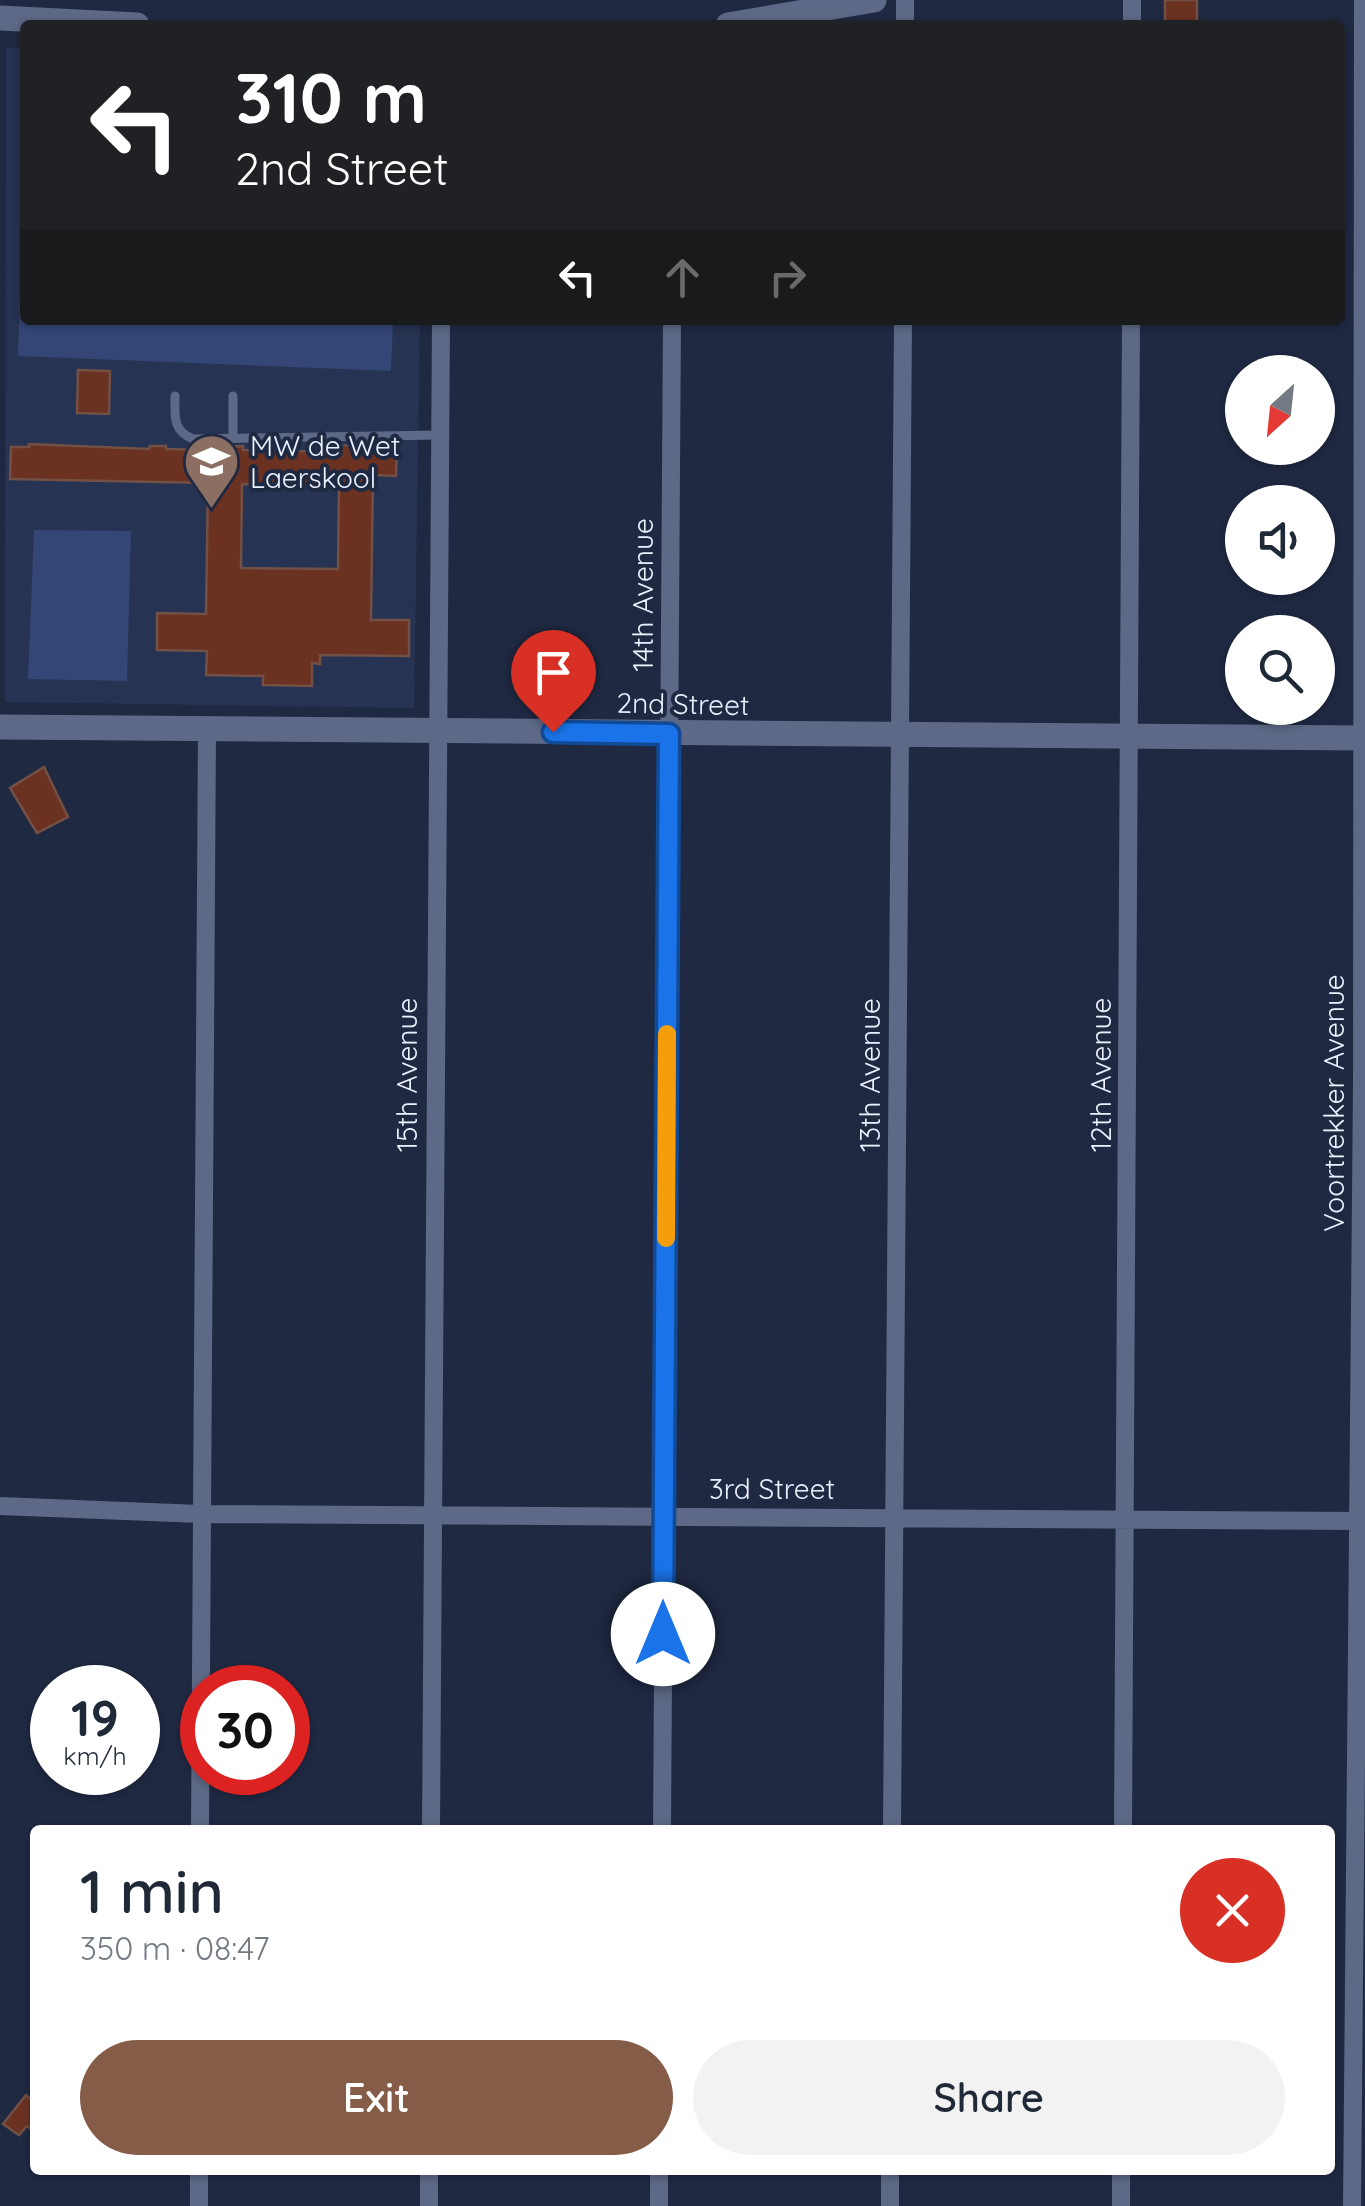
<!DOCTYPE html>
<meta charset="utf-8">
<style>
:root{--surface:#fff;--page:#f2f2f3;--text:#1f2937;--muted:#747a83;--accent:#845c47}
body{margin:0;font-family:Quicksand,sans-serif;background:var(--page);color:var(--text);height:100vh;display:flex;flex-direction:column;font-size:38px;white-space:nowrap}
*{box-sizing:border-box;margin:0}
p{font-size:32px;color:var(--muted)}
.icon{flex:none;width:55px;height:55px;fill:none;stroke:currentColor;stroke-width:2;stroke-linecap:round;stroke-linejoin:round}
.map{position:relative;flex:1;overflow:hidden}
.drawer{position:absolute;left:30px;top:1825px;width:1305px;height:350px;display:flex;flex-direction:column;background:var(--surface);border-radius:10px;box-shadow:0 2px 8px #0004}
.drawer>*{flex:none}
.guide{position:absolute;left:20px;top:20px;width:1325px;height:305px;border-radius:10px;box-shadow:0 2px 8px #0004;background:#202124;color:#fff;overflow:hidden}
.needle{width:65px;rotate:207deg}
.buttons{position:absolute;left:1225px;top:355px;display:grid;gap:20px}
.buttons a{display:grid;place-items:center;width:110px;height:110px;border-radius:50%;background:var(--surface);box-shadow:0 2px 8px #0004;font-size:50px}
.speed{position:absolute;left:30px;top:1665px;display:flex;gap:20px;font-size:50px;font-weight:700;text-align:center}
.speed>*{display:grid;place-content:center;width:130px;height:130px;border-radius:50%;background:var(--surface);box-shadow:0 2px 8px #0004;line-height:1}
.speed small{font-size:25px;font-weight:400}
.speed .limit{border:15px solid #d22;background:#fff;color:#111}
.pin{position:absolute;display:grid;place-items:center;width:85px;height:85px;color:#fff;margin:-102px -42px;border-radius:50% 50% 50% 0;rotate:-45deg;box-shadow:0 0 10px #0007}
.pin .icon{rotate:45deg}
.me{position:absolute;width:110px;margin:-55px;rotate:0deg;stroke-linejoin:round;filter:drop-shadow(0 0 8px #0008)}
.turn{display:flex;align-items:center;gap:35px;height:210px;padding:0 50px;font-size:45px}
.turn .icon{width:130px;height:130px;stroke-width:2.5}
.turn b{display:block;font-size:70px;line-height:85px}
.lanes{display:flex;align-items:center;height:95px;padding:0 50px;background:#0003;justify-content:center;gap:50px;direction:ltr}
.lanes .off{opacity:.35}
.round{display:grid;place-items:center;flex:none;width:105px;height:105px;border-radius:52px;background:var(--page)}
.headline{display:flex;align-items:center;justify-content:space-between;height:170px;padding:0 50px}
h1{font-size:60px;font-weight:600;line-height:75px}
.primary-button{display:flex;gap:20px;margin-top:auto;padding:20px 50px}
.primary-button a{flex:1;height:115px;border-radius:60px;background:var(--accent);color:#fff;font-size:40px;font-weight:600;line-height:115px;text-align:center}
.primary-button a+a{background:var(--page);color:var(--text)}
.map>svg:first-child{display:block}
.built{fill:#273352}
.green{fill:#344675}
.building{fill:#6b3222;stroke:#725046;stroke-width:2.5;fill-rule:evenodd}
.lines{fill:none;stroke-linecap:round;stroke-linejoin:round}
.service{stroke:#5d6986;stroke-width:9}
.minor{stroke:#5d6986;stroke-width:18}
.secondary{stroke:#5d6986;stroke-width:25}
.route-casing{stroke:#114b97;stroke-width:25}
.route{stroke:#1a73e8;stroke-width:18}
.slow{stroke:#f59e0b;stroke-width:18}
.labels{text-anchor:middle;stroke-width:8;stroke-linejoin:round;paint-order:stroke}
.poi-label{font-size:28px;fill:#eaf0fe;stroke:#1f2942;text-anchor:start}
.street-label{font-size:28px;fill:#eaf0fe;stroke:#1f2942}
</style>
<div class="map">
<svg width="1365" height="2206" viewBox="0 0 1365 2206">
<rect width="100%" height="100%" fill="#1f2942"/>
<!-- built -->
<path class="built" d="M6 48H25V320H420L414 708 5 702Z"/>
<!-- green -->
<path class="green" d="M25 152V320H393L391 371 18 356Z
M34 530 131 531 127 681 28 679Z"/>
<!-- building -->
<path class="building" d="M1165 0H1197V25H1165Z
M78 370 110 371 109 414 77 413Z
M29 444 149 449 150 446H166V449L208 450V447L243 446V450L340 452V445L397 450 396 476 373 475 371 620H409V656L320 655V664L312 663V686L263 685V676L206 675 207 651 157 650V613L206 614 208 483 10 479 11 447H29ZM242 484 339 486 338 569 241 568Z
M44 767 68 817 37 833 10 788Z
M26 2095 35 2103V2133L27 2126 19 2135 3 2124Z"/>
<g class="lines">
<!-- service -->
<path class="service" d="M175 396C175 415 172 431 193 439L440 435
M233 438V396"/>
<!-- minor -->
<path class="minor" d="M905 25V0
M1132 25V0
M0 1506 200 1514 1365 1521
M200 1830 207 729
M431 1830 441 320
M662 1830 672 320
M892 1830 903 320
M1123 1830 1131 320
M199 2206V2170
M429 2206V2170
M659 2206V2170
M890 2206V2170
M1121 2206V2170
M1352 2206 1362 1084 1363 0"/>
<!-- secondary -->
<path class="secondary" d="M0 18 137 25
M728 25 874 0
M0 727 1365 738"/>
</g>
<g class="lines">
<defs>
<path id="route" d="M553 732 669 734 663 1634"/>
</defs>
<!-- route casing -->
<use href="#route" class="route-casing"/>
<!-- route -->
<use href="#route" class="route"/>
<!-- slow -->
<path class="slow" d="M666 1238 667 1034"/>
</g>
<!-- icons -->
<defs>
<symbol id="school-pin" viewBox="-11 -11 22 30"><path d="M0 17L-7.5 6A9.5 9.5 0 1 1 7.5 6Z" fill="#8d6e63" stroke="#1f2942"/><path d="M0-5L7-2L0 1L-7-2ZM-4 1L0 2.5L4 1V4Q0 6-4 4Z" fill="#fff"/></symbol>
</defs>
<g fill-rule="evenodd">
<use href="#school-pin" x="180" y="430" width="63" height="86"/>
</g>
<g class="labels">
<!-- poi labels -->
<g class="poi-label">
<text x="250" y="456">MW de Wet<tspan x="250" dy="32">Laerskool</tspan></text>
</g>
<!-- street labels -->
<g class="street-label">
<text transform="translate(643 595) rotate(-90)" y="10">14th Avenue</text>
<text transform="translate(683 704) rotate(1)" y="10">2nd Street</text>
<text transform="translate(407 1075) rotate(-90)" y="10">15th Avenue</text>
<text transform="translate(870 1075) rotate(-90)" y="10">13th Avenue</text>
<text transform="translate(1101 1075) rotate(-90)" y="10">12th Avenue</text>
<text transform="translate(1334 1103) rotate(-90)" y="10">Voortrekker Avenue</text>
<text x="772" y="1499">3rd Street</text>
</g>
</g>
</svg>
<div class="buttons">
<a><svg class="needle" viewBox="-14 -14 28 28"><path d="M0-13l5 13h-10z" fill="#e53935"/><path d="M0 13l5-13h-10z" fill="#747a83"/></svg></a>
<a><svg class="icon" aria-label="sound" viewBox="0 0 24 24"><path d="M4 9h4l5-4v14l-5-4H4zM17 9q2 3 0 6"/></svg></a>
<a><svg class="icon" aria-label="search" viewBox="0 0 24 24"><circle cx="10" cy="10" r="6"/><path d="M15 15l6 6"/></svg></a>
</div>
<div class="speed"><div>19<small>km/h</small></div><div class="limit">30</div></div>
<div class="pin" style="left:553px;top:732px;background:#d93025"><svg class="icon" aria-label="arrive" viewBox="0 0 24 24"><path d="M6 21V4h12l-3 4 3 4H6"/></svg></div>
<svg class="me" style="left:663px;top:1634px" viewBox="-20 -20 40 40"><circle r="19" fill="#fff"/><path d="M0-13L10 11 0 6-10 11z" fill="#1a73e8"/></svg>
<div class="guide">
<div class="turn"><svg class="icon" aria-label="left" viewBox="0 0 24 24"><path d="M17 20v-9H6M10 6l-5 5 5 5"/></svg><div><b>310 m</b>2nd Street</div></div>
<div class="lanes"><svg class="icon" aria-label="left" viewBox="0 0 24 24"><path d="M17 20v-9H6M10 6l-5 5 5 5"/></svg><svg class="icon off" aria-label="ahead" viewBox="0 0 24 24"><path d="M12 20V5M6 11l6-6 6 6"/></svg><svg class="icon off" aria-label="right" viewBox="0 0 24 24"><path d="M7 20v-9h11M14 6l5 5-5 5"/></svg></div>
</div>
<section class="drawer">
<div class="headline"><div><h1>1 min</h1><p>350 m · 08:47</p></div><a class="round" style="background:#d93025;color:#fff"><svg class="icon" aria-label="close" viewBox="0 0 24 24"><path d="M6 6l12 12M18 6L6 18"/></svg></a></div>
<div class="primary-button"><a>Exit</a><a>Share</a></div>
</section>
</div>
